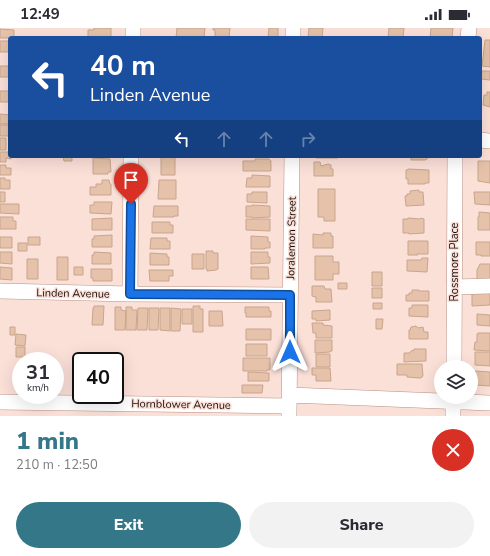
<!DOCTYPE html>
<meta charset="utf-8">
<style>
:root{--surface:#fff;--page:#f2f2f3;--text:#2b2b33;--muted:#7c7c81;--accent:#347788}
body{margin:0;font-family:"Nunito Sans",sans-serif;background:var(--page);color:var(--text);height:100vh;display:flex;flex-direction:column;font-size:15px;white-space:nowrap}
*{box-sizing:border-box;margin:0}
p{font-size:13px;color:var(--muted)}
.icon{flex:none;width:22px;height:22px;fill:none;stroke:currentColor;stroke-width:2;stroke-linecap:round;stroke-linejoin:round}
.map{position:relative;height:388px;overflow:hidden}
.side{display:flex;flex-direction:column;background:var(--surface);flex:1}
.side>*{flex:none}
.guide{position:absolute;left:8px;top:8px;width:474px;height:122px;border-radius:4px;box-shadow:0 4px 16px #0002;background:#1a4fa0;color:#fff;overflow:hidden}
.controls{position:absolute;left:434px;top:332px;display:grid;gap:8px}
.controls a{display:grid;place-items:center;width:44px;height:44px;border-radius:50%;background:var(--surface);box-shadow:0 4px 16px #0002;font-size:20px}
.speed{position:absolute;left:12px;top:324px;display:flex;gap:8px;font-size:20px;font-weight:700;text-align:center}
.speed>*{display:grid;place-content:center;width:52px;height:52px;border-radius:50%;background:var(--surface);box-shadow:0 4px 16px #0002;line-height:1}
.speed small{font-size:10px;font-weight:400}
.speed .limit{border:2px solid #111;border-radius:6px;background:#fff;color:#111}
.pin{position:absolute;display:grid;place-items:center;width:34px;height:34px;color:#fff;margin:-41px -17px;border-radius:50% 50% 50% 0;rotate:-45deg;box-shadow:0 0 4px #0007}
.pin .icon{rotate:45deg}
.me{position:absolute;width:44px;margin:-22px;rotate:0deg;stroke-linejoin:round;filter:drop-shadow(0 0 3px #0008)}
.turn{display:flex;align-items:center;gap:14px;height:84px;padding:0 16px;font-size:18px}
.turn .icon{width:52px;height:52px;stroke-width:2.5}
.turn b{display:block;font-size:28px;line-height:34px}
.lanes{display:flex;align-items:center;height:38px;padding:0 16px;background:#0003;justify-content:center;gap:20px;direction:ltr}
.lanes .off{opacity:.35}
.round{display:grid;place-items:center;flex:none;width:42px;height:42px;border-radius:21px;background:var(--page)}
.head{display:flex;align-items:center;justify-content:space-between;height:68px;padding:0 16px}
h1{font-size:24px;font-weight:800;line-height:30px;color:var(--accent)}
.cta{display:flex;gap:8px;margin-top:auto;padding:8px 16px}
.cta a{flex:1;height:46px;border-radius:24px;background:var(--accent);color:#fff;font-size:16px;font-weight:800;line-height:46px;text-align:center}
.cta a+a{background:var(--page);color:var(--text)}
.status{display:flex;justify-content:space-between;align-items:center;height:28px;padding:0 20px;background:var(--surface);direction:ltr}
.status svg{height:11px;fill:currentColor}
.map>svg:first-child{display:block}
.building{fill:#e5c2a9;stroke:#c8a58d}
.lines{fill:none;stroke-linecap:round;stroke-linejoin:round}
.minor-casing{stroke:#b99084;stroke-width:16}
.minor{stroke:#fff;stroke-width:15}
.route-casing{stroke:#114b97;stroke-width:10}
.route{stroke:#1a73e8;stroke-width:7}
.labels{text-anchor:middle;stroke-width:3;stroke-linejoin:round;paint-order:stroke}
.street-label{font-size:11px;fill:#1a0c08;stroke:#fbe0d8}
</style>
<div class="status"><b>12:49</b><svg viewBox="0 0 49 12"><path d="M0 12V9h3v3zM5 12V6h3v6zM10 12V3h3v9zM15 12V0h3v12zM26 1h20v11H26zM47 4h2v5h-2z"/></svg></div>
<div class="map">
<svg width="490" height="388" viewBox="0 0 490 388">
<rect width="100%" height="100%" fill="#fbe0d8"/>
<!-- building -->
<path class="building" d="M94 0H111V10H88V2H94Z
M177 0H205L204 10H176Z
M213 0H230L229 10H215V2H213Z
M269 0H278V10H268Z
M309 0H323L322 10H308Z
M389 0H404L403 10H388Z
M431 0H453L452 10H430Z
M0 1 14 2V10H0Z
M485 12H490V39L482 38Z
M0 13H10V24H0Z
M0 38H10V49H0Z
M482 43H490V52L481 51Z
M0 63H10V74H0Z
M487 64H490V79L483 77 484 67H487Z
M0 86 10 87V96H0Z
M0 97H10V108H0Z
M0 110H6V122H0Z
M0 124H10V128H11V131L6 130V134H0Z
M63 128H72V133H64Z
M163 128H174L175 129V147H161V129H163Z
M316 128H338V130H316Z
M411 128H429L427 131 425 132H411Z
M93 130 110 131 111 144H108V146H93Z
M255 131H269L271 133V135L270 136H271V143H243V133H255Z
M478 133H490V155L478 153Z
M314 134H320L321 138 328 136 331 137V141H333V148H314Z
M0 137H6V140H11V147H0Z
M408 141 429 142V155H425V156H408V151H406V142H408Z
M252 147 270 148V159H246L247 150H252Z
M0 150H5V152H10V161H0Z
M102 152H109L110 156H111V167H90V159H96V156H102Z
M159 152H176V171H158Z
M318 161H335V193H324V189H318Z
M419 162V164H423L424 177 406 178 405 168H407V166H410V163Z
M0 164H5V174H0Z
M252 164H267V175L247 174V166H252Z
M474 164H490V177L475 176Z
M94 174H112L111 186 90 185V177H94Z
M0 176H19V186L0 185Z
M252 177 270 178V189L252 190V189H246V178H252Z
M154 178H178V188H174V189H153Z
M479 184 490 185V202H478V189H479Z
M0 189H13V193H16V201H0Z
M112 190V202H92V191Z
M408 190 420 191 421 190 424 191V205L409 206V205H403V191H408Z
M246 191H270V203L246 202Z
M152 194H170V197H173V205H152Z
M323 205H331V208H333V220H313V206L323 207Z
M112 207V219H92V211H94V208Z
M251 208 268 209V214H270V220H265V221H251Z
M0 209H12V220H0Z
M28 209H40V217H28Z
M151 210H167V213H170V221H150Z
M408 213H428V226H417L418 227H408Z
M476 214H490V228H481V227H476Z
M18 215H27V223H18Z
M206 223H213V225H218V241L216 242 207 243V241H206Z
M0 224H12V236L0 235Z
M94 224 111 225V236H92V227H94Z
M251 224H268V229H270V235L251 236Z
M150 225 167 226V229H169V237H150Z
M192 226H204V241H192Z
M315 228H333V234H339V246H333V252H315Z
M57 229H68V252H57Z
M422 230H428L427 244 407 243V232H421Z
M27 231H38V251H27Z
M480 236H490V252H477V242Z
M0 239 12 240V252L0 251Z
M74 239H83V247H74Z
M251 239H268L269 251H251Z
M91 241H112V253H93V250H91Z
M149 242H173V248H169V253H150Z
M372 244H382V258H372Z
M338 255H347V261H338Z
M312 258H324L325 261H331L332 274H316V269L312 268Z
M372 260H382V270H372Z
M472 260H490V277L472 278Z
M412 262H419V263H429V273H406V267H409V265H412Z
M373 275H382V281H373Z
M412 277H428V289L409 288V280H412Z
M94 278H104L103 297H92L93 280H94Z
M193 278H200V281H203V304H193Z
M115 279H121V282L126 283 125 302H115Z
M126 279H132V282H137L136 302H126Z
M245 279H269V283H271V289H246V285H245Z
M138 280H148L147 302H137Z
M149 280H159L158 302H149Z
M160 280H170V303L160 302Z
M171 280 181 281 180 303H171Z
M182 281H192V296H182Z
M330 282V292L316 293V291H312V283Z
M209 283H222L223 298H209Z
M477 286 490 287V298L477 297Z
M376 291H383L382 301H376Z
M312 295H323V297L332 298V310H316V305H313Z
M416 298 418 300 423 299 424 304H428V311H409V302H410L411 299Z
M10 299H15V307H10Z
M246 301H271V312H246Z
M478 305H490V323L474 322 475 314H477V306Z
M16 306 26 307 25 318 15 317Z
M315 312H332V323H330V324L315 325Z
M246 316H267V328H246Z
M16 319H25V329H16Z
M414 321H426V333L404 334V325H410L411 323 414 322Z
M475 324H490V338L475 337Z
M316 326H330V339H316Z
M243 330H270V342H267V343H243Z
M397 336H422L423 348 421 350H419L407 349V347H397Z
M312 340H330L331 353H316V347H312Z
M475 343 490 344V358L474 357Z
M248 344 269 345V353H248Z
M242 357H263L262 365H242Z"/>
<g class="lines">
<defs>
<path id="minor" d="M133 10V0
M293 10V0
M468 10 469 0
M480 112 490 113
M454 259 490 258
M0 263 130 266 290 267
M130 266 131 128
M454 339 455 128
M290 367 490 375
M0 374 289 378
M289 387 292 128
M453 388V369"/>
</defs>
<!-- minor casing -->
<use href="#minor" class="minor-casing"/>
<!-- minor -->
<use href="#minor" class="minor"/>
</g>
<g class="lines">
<defs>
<path id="route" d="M131 176 130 266 290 267V324"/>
</defs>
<!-- route casing -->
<use href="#route" class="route-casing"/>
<!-- route -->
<use href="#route" class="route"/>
</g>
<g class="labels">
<!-- street labels -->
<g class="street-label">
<text transform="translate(291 210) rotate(-89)" y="4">Joralemon Street</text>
<text transform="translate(454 234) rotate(-90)" y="4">Rossmore Place</text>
<text transform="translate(73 265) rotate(1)" y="4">Linden Avenue</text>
<text transform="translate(181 376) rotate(1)" y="4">Hornblower Avenue</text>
</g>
</g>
</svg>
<div class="controls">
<a><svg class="icon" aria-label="layers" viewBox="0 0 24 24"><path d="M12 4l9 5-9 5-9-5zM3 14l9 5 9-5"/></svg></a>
</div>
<div class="speed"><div>31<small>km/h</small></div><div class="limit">40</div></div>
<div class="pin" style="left:131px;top:176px;background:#d93025"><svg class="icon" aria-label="arrive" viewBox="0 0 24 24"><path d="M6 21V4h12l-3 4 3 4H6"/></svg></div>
<svg class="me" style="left:290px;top:324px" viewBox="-20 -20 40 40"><path d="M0-17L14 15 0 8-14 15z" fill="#1a73e8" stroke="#fff" stroke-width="4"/></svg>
<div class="guide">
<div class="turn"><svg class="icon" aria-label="left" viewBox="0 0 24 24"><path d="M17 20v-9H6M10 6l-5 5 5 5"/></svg><div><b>40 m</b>Linden Avenue</div></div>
<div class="lanes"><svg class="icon" aria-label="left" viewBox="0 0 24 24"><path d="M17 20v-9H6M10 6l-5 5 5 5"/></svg><svg class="icon off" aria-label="ahead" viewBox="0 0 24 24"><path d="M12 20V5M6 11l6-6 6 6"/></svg><svg class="icon off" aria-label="ahead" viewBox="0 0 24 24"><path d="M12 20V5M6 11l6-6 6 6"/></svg><svg class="icon off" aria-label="right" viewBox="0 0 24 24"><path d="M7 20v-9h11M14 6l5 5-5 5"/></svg></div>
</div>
</div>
<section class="side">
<div class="head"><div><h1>1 min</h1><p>210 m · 12:50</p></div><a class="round" style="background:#d93025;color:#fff"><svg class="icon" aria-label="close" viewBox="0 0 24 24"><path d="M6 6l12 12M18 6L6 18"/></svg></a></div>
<div class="cta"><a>Exit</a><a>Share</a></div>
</section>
